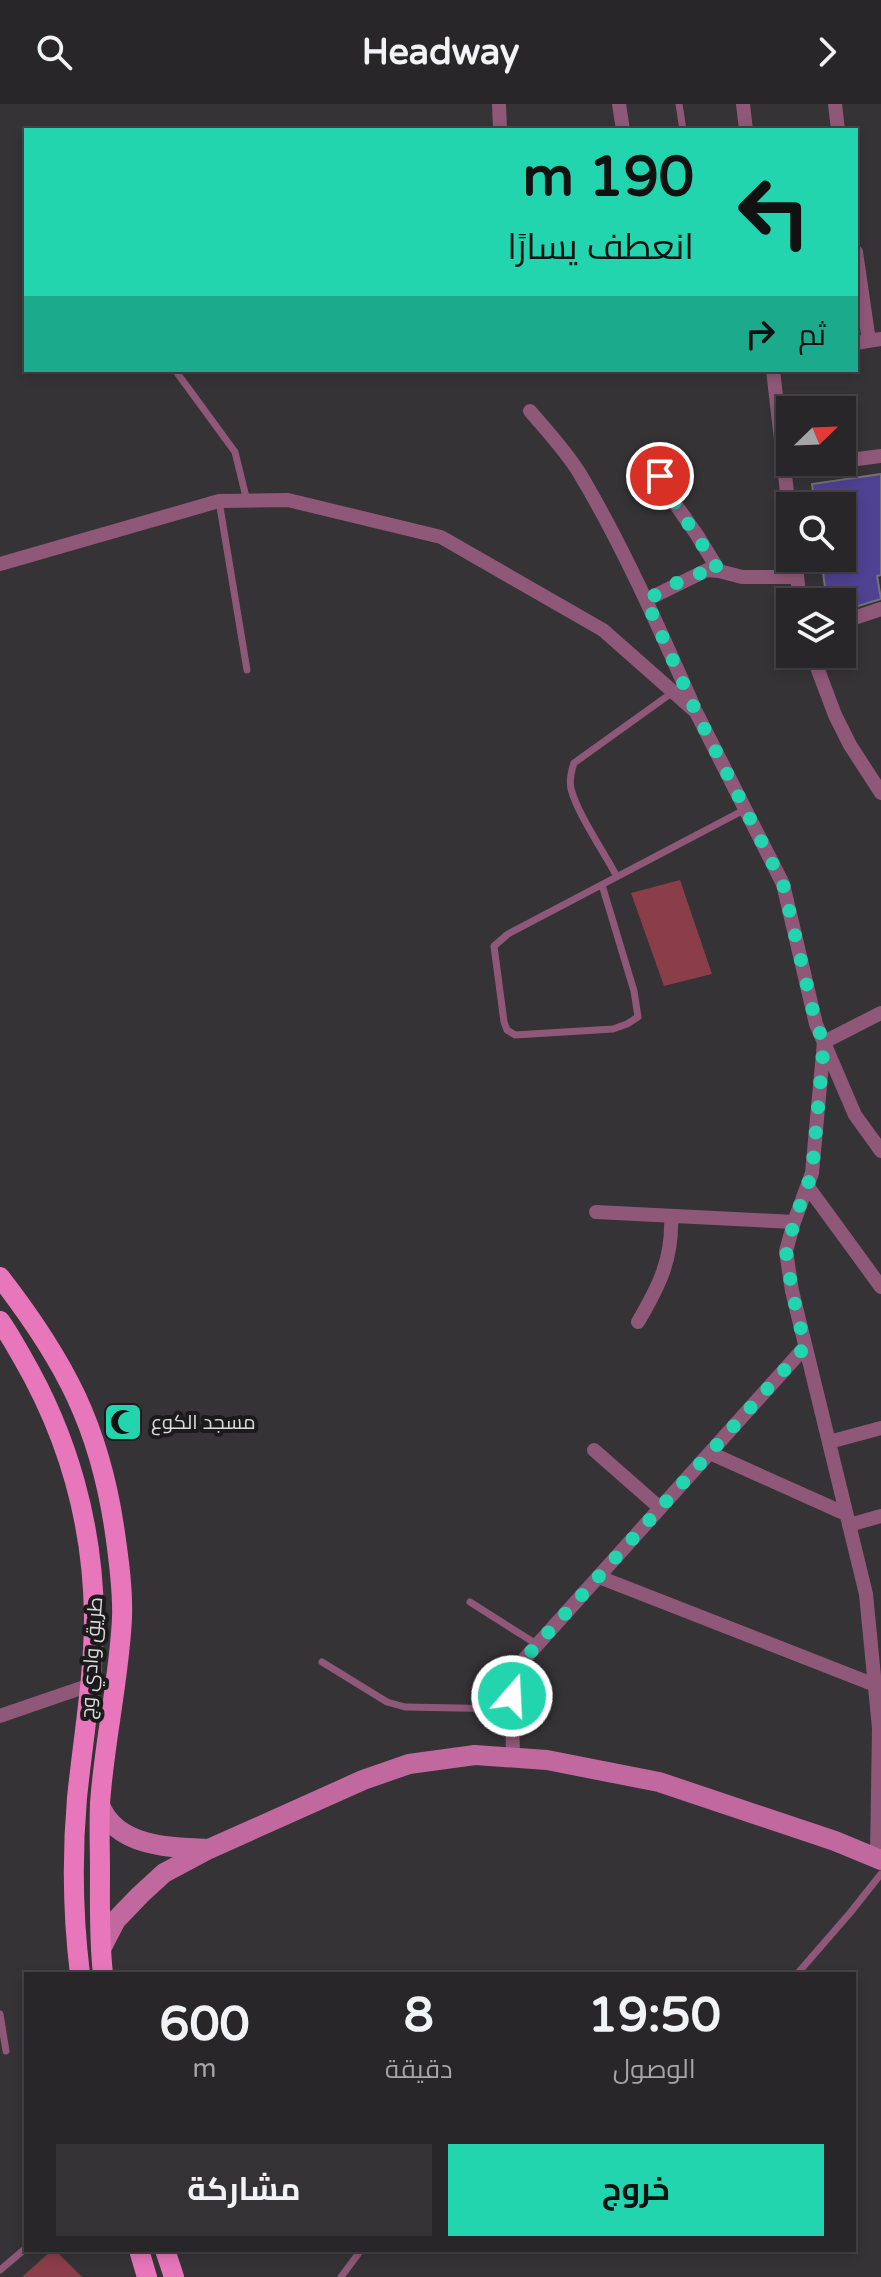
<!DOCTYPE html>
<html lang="ar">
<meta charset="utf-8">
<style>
:root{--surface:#282628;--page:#343234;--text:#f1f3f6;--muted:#a5a5a8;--line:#444345;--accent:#22d5af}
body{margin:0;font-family:"Varela Round",Cairo,sans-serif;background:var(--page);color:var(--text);direction:rtl;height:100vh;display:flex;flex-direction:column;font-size:30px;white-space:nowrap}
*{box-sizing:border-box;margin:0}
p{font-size:26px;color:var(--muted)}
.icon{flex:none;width:44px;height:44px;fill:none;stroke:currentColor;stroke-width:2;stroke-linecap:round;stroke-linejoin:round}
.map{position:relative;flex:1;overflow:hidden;direction:ltr}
.drawer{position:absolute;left:24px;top:1868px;width:832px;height:280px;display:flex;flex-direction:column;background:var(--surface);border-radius:0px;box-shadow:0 4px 12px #0003,0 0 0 2px var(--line);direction:rtl}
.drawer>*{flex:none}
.guide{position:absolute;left:24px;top:24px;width:834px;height:244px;border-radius:0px;box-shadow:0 4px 12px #0003,0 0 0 2px var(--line);direction:rtl;background:#22d5af;color:#111;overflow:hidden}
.needle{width:52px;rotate:67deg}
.tools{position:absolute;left:776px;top:292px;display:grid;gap:16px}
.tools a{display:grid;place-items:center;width:80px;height:80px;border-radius:0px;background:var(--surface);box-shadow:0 4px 12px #0003,0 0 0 2px var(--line);font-size:40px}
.pin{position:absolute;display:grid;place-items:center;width:68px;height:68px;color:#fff;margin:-34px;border:4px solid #fff;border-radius:50%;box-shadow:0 2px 8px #0007}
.me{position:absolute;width:88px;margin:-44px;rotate:19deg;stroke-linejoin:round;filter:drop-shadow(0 0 6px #0008)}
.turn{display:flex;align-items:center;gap:28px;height:168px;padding:0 32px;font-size:36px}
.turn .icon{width:104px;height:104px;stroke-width:2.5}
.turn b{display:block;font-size:56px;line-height:68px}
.then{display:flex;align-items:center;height:76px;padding:0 32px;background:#0003;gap:16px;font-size:30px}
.eta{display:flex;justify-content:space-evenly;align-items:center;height:136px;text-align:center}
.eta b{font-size:48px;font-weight:700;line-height:56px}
.action{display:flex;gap:16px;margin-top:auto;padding:16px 32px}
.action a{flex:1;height:92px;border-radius:0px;background:var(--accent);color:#111;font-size:32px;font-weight:700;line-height:92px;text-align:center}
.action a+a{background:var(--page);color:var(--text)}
header{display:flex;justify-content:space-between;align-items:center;height:104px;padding:0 32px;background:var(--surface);font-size:36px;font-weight:700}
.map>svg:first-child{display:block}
.green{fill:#8a3e49}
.building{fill:#4f4293;stroke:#757478;stroke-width:2}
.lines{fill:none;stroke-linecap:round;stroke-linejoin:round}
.lane{stroke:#8f5878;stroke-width:7}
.street{stroke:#8f5878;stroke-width:14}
.secondary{stroke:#c1699e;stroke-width:20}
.primary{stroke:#e776bb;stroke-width:20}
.route{stroke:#22d5af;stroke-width:14;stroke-dasharray:0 25.2}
.labels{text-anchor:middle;stroke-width:8;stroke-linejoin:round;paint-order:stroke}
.poi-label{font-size:20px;fill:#dcdbdd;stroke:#1c1b1c;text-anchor:start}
.street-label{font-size:20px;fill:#dcdbdd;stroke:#1c1b1c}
</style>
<header><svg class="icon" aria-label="forward" viewBox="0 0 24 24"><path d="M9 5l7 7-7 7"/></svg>Headway<svg class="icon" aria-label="search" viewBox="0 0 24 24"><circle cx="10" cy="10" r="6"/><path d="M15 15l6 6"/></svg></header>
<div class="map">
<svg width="881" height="2173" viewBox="0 0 881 2173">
<rect width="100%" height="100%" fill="#353336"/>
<!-- green -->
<path class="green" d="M680 776 712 870 664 882 631 789Z
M52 2146H55L82 2173H22Z"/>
<!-- building -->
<path class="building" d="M881 370V471L877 472 881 495 842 507V498H827L821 454H842V402H815L812 380Z"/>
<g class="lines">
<!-- lane -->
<path class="lane" d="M679 0 683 26
M175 266 235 348 247 397
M219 397 247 566
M617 773C604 748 578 711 571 685 569 676 571 668 574 659L673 588
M602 781 634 887 638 913 627 920 613 925 515 931 507 926 504 918 494 842 508 830 744 706
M470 1498 538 1541
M322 1558 387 1598 405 1603 512 1605
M797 1870 850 1809 881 1770
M0 1910 6 1947
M0 2166 26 2144
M341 2173 361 2146"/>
<!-- street -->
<path class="street" d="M499 0 500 26
M619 0 623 26
M743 0 746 26
M835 0 838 26
M856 148 869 237
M856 239 881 235
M773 266 790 414
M530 307C547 327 566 347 580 370 624 444 659 524 694 603
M658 353 660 372 669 391 697 431 719 467
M842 357 881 352
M784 365 837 358
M795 454 800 498
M0 460 219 397 288 396 441 433 603 526 696 608 783 780 816 920 855 1011 881 1047
M646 496 707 466 719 467 742 473H797
M842 518 881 505
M812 550 835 611 850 641 881 689
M808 1083 881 1183
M596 1108 794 1118
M638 1218C659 1182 673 1155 671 1112
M829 1338 881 1324
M594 1346 660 1404
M710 1349 846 1410
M849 1421 881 1412
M599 1473 875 1581
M0 1612 90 1581
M513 1653C513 1622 508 1591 519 1561L805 1243
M877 1753 879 1624 866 1490 792 1187 786 1147 794 1118 812 1069 824 938 881 909"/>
<!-- secondary -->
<path class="secondary" d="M100 1701C116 1743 171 1744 209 1745
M101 1845 116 1816 140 1791 164 1769 209 1745 363 1676 409 1660 475 1651 547 1656 659 1678 835 1737 881 1756"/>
<!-- primary -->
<path class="primary" d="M0 1173C65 1257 100 1323 115 1429 119 1457 123 1486 122 1514 119 1577 104 1638 100 1700 99 1722 100 1745 100 1767 100 1801 99 1836 103 1870
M0 1217C8 1228 15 1241 22 1253 68 1332 93 1421 94 1513 94 1574 83 1634 77 1694 72 1752 73 1813 80 1870
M139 2146 147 2173
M165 2146 174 2173"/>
</g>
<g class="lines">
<!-- route -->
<path class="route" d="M512 1592 519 1561 805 1243 792 1187 786 1147 796 1112 812 1069 824 938 816 920 783 780 696 608 646 496C669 484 693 466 719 467 700 435 676 405 660 372"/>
</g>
<!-- icons -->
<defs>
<symbol id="mosque-square" viewBox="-11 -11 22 22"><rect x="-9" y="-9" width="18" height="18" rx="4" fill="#22d5af" stroke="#1c1b1c"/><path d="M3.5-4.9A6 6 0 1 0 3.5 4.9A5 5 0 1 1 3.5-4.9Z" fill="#111"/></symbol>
</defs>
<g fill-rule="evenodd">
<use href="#mosque-square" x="101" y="1296" width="44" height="44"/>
</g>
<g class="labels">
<!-- poi labels -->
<g class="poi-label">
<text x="151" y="1325">مسجد الكوع</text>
</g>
<!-- street labels -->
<g class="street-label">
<text transform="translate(91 1554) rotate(-86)" y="7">طريق وادي وج</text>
</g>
</g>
</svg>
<div class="tools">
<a><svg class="needle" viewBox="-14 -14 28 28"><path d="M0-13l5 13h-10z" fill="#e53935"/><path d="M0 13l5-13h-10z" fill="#a5a5a8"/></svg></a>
<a><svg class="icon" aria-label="search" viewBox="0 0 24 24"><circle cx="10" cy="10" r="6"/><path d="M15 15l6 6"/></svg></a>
<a><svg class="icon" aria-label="layers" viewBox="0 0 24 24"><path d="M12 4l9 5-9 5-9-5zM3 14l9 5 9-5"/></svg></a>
</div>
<div class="pin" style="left:660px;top:372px;background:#d93025"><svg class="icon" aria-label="arrive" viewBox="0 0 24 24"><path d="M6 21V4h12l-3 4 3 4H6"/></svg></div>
<svg class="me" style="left:512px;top:1592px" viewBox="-20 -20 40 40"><circle r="17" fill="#22d5af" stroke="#fff" stroke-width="3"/><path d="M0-11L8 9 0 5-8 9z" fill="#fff"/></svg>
<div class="guide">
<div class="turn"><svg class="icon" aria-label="left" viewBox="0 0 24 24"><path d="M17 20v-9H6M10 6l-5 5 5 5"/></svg><div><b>190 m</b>انعطف يسارًا</div></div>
<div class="then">ثم<svg class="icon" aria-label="right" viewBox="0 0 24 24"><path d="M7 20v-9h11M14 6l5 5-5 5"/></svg></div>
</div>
<section class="drawer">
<div class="eta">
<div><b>19:50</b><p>الوصول</p></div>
<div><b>8</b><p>دقيقة</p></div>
<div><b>600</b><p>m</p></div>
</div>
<div class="action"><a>خروج</a><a>مشاركة</a></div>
</section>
</div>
